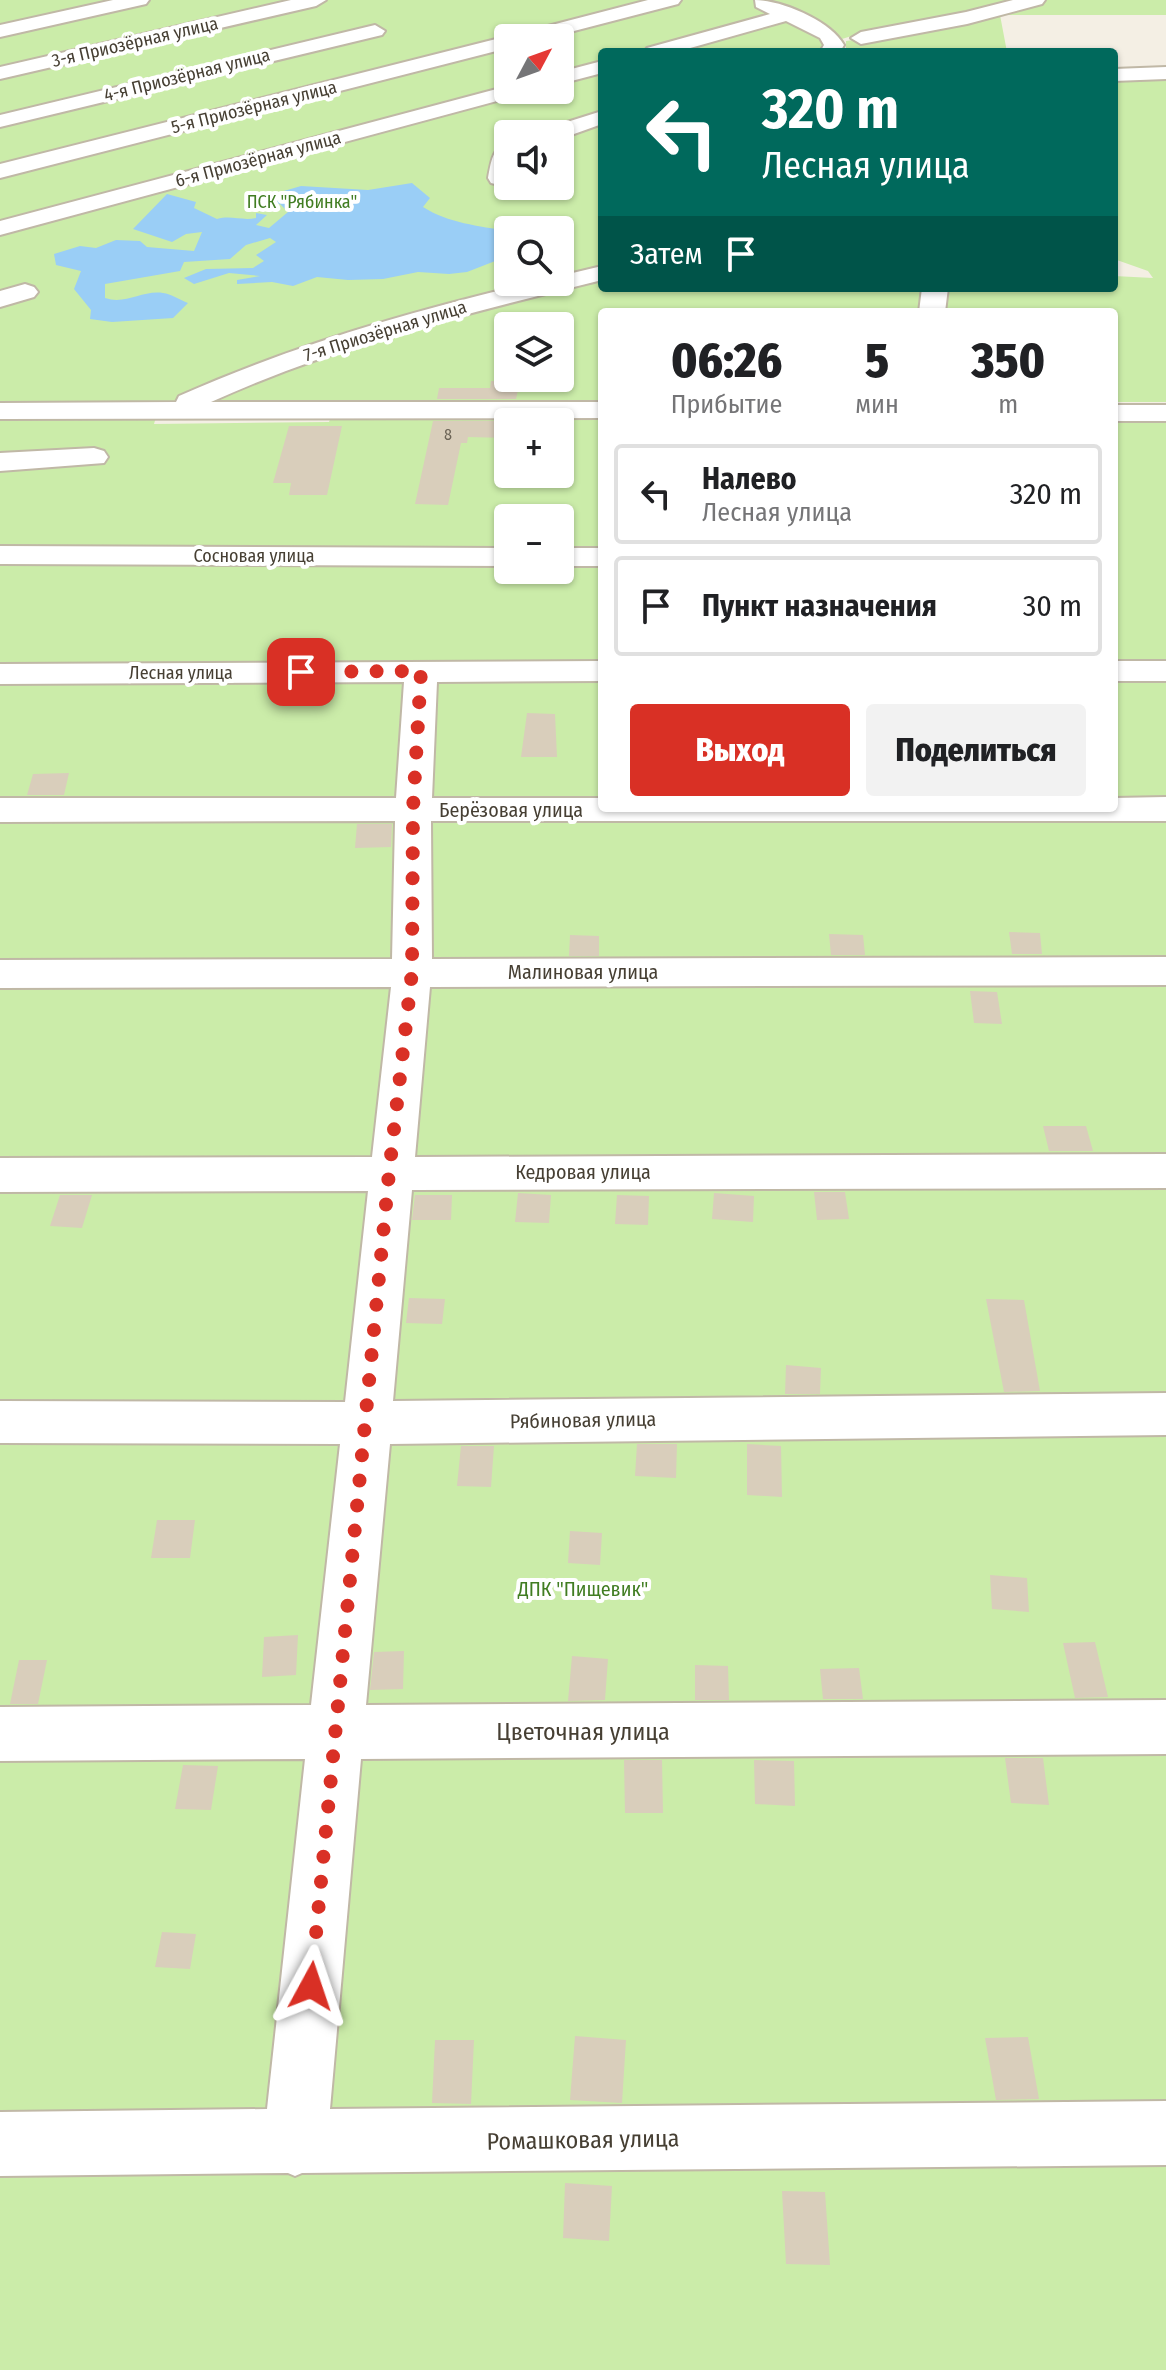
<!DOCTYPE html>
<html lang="ru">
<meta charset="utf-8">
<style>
:root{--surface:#fff;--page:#f2f2f2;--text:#202124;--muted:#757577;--line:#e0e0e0;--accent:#d93025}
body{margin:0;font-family:"Fira Sans Condensed",sans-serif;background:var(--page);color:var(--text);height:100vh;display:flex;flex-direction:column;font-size:30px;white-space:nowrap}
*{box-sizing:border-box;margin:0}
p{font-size:26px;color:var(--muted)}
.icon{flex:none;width:44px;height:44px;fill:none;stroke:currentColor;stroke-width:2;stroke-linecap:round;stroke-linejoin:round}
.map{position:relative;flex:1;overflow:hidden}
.sheet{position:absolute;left:598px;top:308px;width:520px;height:504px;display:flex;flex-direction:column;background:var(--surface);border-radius:8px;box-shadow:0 2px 6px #0004}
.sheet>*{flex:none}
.top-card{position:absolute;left:598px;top:48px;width:520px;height:244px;border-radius:8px;box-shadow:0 2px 6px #0004;background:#00695c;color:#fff;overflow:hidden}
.needle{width:52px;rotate:49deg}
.tools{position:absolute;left:494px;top:24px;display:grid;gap:16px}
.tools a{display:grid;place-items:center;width:80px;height:80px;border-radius:8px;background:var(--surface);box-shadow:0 2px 6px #0004;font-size:40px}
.pin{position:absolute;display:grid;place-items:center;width:68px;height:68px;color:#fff;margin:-34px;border-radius:16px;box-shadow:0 4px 12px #0006}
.me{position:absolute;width:88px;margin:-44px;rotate:5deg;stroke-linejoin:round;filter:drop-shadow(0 0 6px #0008)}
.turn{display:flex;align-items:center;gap:28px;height:168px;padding:0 32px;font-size:36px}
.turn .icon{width:104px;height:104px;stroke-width:2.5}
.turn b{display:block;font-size:56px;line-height:68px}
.then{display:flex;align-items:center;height:76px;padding:0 32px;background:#0003;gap:16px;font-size:30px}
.eta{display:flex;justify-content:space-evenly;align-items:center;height:136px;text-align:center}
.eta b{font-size:48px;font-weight:800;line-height:56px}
.primary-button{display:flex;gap:16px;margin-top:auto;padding:16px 32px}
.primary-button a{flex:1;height:92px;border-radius:8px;background:var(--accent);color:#fff;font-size:32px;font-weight:800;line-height:92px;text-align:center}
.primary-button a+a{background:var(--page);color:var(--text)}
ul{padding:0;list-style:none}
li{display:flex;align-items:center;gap:24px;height:100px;margin:0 16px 12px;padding:0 16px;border:4px solid var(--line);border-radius:8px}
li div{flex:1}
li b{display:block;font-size:30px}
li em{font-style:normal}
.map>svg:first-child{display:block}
.green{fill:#cbeca9;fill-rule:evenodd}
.water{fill:#9acef6}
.building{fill:#d9cebb}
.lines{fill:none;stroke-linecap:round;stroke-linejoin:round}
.minor-casing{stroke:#c0b8a6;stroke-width:4}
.minor{fill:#fff;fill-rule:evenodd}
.route{stroke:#d93025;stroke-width:14;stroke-dasharray:0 25.2}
.labels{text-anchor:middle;stroke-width:8;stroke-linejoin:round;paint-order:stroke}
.number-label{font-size:16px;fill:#6b6355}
.far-street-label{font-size:18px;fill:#463f33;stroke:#fff}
.far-park-label{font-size:18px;fill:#417d22;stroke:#fff}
.street-label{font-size:20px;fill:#463f33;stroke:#fff}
.park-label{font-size:20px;fill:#417d22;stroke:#fff}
.near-street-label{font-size:24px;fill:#463f33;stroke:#fff}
</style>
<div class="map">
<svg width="1166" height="2370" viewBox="0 0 1166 2370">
<rect width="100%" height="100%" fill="#f4efe4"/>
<!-- green -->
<path class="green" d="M0 0H1025L858 34 842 39 843 52H602V288H1114V276L1153 278 1148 271 1114 259V78H1166V402H1114V312H602V403L0 405ZM508 38H560V90H508ZM508 134H560V186H508ZM508 230H560V282H508ZM508 326H560V378H508Z
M1040 0H1166V15H1000L1007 52H846V41L937 27Z
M602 416V808H1114V420L1166 421V2370H0V417H156L154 424 329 422 331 417ZM508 422H560V474H508ZM508 518H560V570H508Z"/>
<!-- water -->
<path class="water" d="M412 183 430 198 423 207C448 223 479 226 508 231V256L467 272 449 274 418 272 383 279 348 280 317 277 293 286 272 282 237 284V280L260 276 229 273 194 284 184 278 206 269 253 268 264 261 256 255 276 242 270 238 246 245 230 259 184 262 180 271 105 284V298C126 305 142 290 163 293 171 294 180 300 188 303L173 318 112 322 90 319 91 310 74 289 81 271 56 265 54 254 80 246 96 248 116 240 140 241 147 247 194 251 202 232 186 234 172 242 133 229 167 194 196 202 194 208 217 219C231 215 242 221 256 218V213L267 215 256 225 269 228 288 212 280 204 263 206 246 202 301 186 368 190Z"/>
<!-- building -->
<path class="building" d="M491 381 520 382 516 399H437L439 388H490Z
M433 421H512L508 422V438L468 437 467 443H461L448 505 415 504Z
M289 426H342L327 495H289L291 483H273Z
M527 713 555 714 557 757H521Z
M69 773 64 795H27L33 774Z
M357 824H392L391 847 355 848Z
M1009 932 1040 933 1042 954H1012Z
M829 934 863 935 865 955H831Z
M570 935 599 936V956H569Z
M970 991 997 992 1002 1024 974 1023Z
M1043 1126H1086L1093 1151H1049Z
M814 1192H845L849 1219 817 1220Z
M518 1193 551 1195 549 1223 515 1222Z
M714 1193 754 1196 753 1222 712 1219Z
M60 1195H92L82 1228 50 1226Z
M415 1195H452L451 1220H412Z
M617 1195 649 1196 648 1225 615 1224Z
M409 1298 445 1299 442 1324 406 1323Z
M986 1299 1024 1300 1040 1391 1004 1392Z
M786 1365 821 1368 820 1394H785Z
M637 1444H677L676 1478 635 1476Z
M747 1444 781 1446 782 1497 747 1495Z
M461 1446H494L491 1487 457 1486Z
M157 1520H195L190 1558H151Z
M570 1531 602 1533 600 1565 568 1563Z
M990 1575 1027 1578 1029 1612 992 1609Z
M298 1635 296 1675 262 1677 264 1637Z
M1095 1642 1108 1697 1075 1698 1063 1643Z
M404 1651 403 1689 370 1690 374 1652Z
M572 1656 608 1659 605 1700 568 1701Z
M19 1660H47L38 1704H10Z
M695 1665 728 1666 729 1700H695Z
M859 1668 863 1699H823L820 1669Z
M1005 1758H1043L1049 1805 1011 1803Z
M624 1760H662L663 1813H625Z
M754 1760 794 1761 795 1806 755 1804Z
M183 1765 218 1766 211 1810 175 1809Z
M162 1932 196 1934 190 1969 155 1967Z
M575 2036 626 2040 622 2103 570 2100Z
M1028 2037 1039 2099 996 2100 985 2038Z
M435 2040H474L471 2104 432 2103Z
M565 2183 612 2186 609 2241 563 2238Z
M782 2191 825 2192 830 2265 786 2264Z"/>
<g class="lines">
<defs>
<path id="minor" d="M113 0H149L146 4 0 37V25Z
M291 0H326L316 6 0 79V67Z
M648 0H681L678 4 547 38H508V48L0 178V164L508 36 514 38 517 34Z
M755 0C782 0 831 21 844 45L840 52H820L824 45 820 38 786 21 676 52H644L647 48 770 14 756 7Z
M1013 0H1045L1042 4 967 24 861 44 851 38 861 32 966 12Z
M375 25 385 31 382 35 0 127V115Z
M602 61V73L560 84V72Z
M1166 67V79L1114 81V69Z
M508 86V90H526L523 94 0 235V221Z
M602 111V124L560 139V134H542L545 129Z
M508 143V181L499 185 491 183 488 178C491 163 492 147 508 143Z
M602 266V280C469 313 336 345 211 402H602V418L0 419V403L176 402 179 396C294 345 412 311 534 282H560V276Z
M25 284 34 287 38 292 34 297 0 307V291Z
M922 288H948L945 312H919Z
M1114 405H1166V421H1114Z
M94 448 104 451 108 457 104 463 0 471V453Z
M0 546 508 548V566L0 564Z
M560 548H602V566H560Z
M602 661V681L437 682 432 798H602V808H1114V798L1166 797V821H431L432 959 1166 957V985L430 987 415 1157 1166 1154V1188L412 1190 393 1401 1166 1393V1435L390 1444 366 1705 1166 1700V1754L361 1759 330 2109 1166 2101V2165L302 2173 295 2176 288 2173 0 2176V2112L267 2109 305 1759 0 1761V1707L311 1705 340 1444 0 1443V1401L345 1402 368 1191 0 1192V1158L372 1157 391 987 0 988V960L392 959 395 821 0 822V798H396L404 682 0 684V664Z
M1114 661H1166V681H1114Z"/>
</defs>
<!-- minor casing -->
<use href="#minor" class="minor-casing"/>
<!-- minor -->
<use href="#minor" class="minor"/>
</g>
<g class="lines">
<!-- route -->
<path class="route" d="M301 672 421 671 413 809 412 972 389 1173 311 1986"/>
</g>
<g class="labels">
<!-- number labels -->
<g class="number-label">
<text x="448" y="440">8</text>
</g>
<!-- far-street labels -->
<g class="far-street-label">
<text transform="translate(135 42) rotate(-13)" y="6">3-я Приозёрная улица</text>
<text transform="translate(187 75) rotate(-14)" y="6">4-я Приозёрная улица</text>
<text transform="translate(254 107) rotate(-14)" y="6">5-я Приозёрная улица</text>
<text transform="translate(258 159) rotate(-15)" y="6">6-я Приозёрная улица</text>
<text transform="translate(385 331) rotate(-17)" y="6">7-я Приозёрная улица</text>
<text x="254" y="562">Сосновая улица</text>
<text x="181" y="679">Лесная улица</text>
</g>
<!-- far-park labels -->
<g class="far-park-label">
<text x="302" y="208">ПСК "Рябинка"</text>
</g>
<!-- street labels -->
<g class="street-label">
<text x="511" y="817">Берёзовая улица</text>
<text x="583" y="979">Малиновая улица</text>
<text x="583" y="1179">Кедровая улица</text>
<text transform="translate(583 1420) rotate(-1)" y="7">Рябиновая улица</text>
</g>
<!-- park labels -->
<g class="park-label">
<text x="583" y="1596">ДПК "Пищевик"</text>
</g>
<!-- near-street labels -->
<g class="near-street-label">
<text x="583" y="1740">Цветочная улица</text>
<text transform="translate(583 2140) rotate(-1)" y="8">Ромашковая улица</text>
</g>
</g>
</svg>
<div class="tools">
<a><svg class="needle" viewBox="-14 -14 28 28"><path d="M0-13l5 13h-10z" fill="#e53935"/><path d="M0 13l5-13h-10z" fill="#757577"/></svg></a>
<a><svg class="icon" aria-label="sound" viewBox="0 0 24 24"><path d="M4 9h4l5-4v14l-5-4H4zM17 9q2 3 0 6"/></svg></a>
<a><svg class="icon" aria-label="search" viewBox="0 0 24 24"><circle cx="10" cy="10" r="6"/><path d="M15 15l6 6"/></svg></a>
<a><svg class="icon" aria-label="layers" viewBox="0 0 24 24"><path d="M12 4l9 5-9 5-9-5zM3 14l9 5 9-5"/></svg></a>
<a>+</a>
<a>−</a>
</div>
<div class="pin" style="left:301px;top:672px;background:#d93025"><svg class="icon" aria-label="arrive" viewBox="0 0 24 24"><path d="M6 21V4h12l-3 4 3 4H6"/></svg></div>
<svg class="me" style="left:311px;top:1986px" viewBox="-20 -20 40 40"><path d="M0-17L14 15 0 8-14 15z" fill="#d93025" stroke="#fff" stroke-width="4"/></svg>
<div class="top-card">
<div class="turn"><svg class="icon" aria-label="left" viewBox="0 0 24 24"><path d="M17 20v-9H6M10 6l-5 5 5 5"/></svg><div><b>320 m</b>Лесная улица</div></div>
<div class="then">Затем<svg class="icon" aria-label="arrive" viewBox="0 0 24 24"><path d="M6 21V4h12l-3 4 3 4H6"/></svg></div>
</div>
<section class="sheet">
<div class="eta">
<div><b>06:26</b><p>Прибытие</p></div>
<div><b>5</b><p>мин</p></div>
<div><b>350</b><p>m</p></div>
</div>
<ul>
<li><svg class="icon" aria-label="left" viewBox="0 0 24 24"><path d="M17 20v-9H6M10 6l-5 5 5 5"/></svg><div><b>Налево</b><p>Лесная улица</p></div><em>320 m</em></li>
<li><svg class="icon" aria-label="arrive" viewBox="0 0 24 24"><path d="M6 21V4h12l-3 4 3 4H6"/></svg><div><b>Пункт назначения</b></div><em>30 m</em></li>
</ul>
<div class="primary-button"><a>Выход</a><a>Поделиться</a></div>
</section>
</div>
